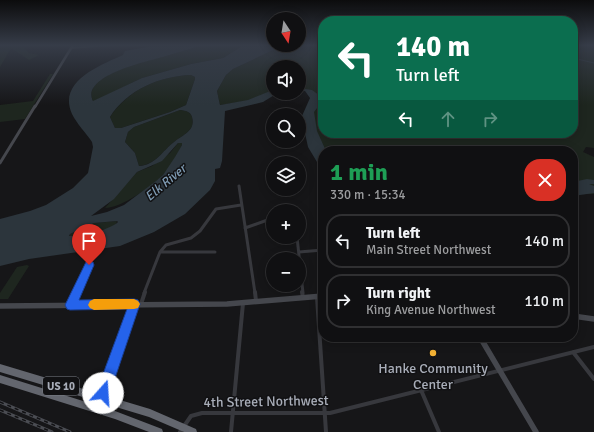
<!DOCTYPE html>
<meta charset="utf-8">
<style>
:root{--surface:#101012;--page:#1e1e20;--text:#f1f3f6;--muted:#9c9d9f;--line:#303032}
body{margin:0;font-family:Signika,sans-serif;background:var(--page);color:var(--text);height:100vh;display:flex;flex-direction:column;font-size:15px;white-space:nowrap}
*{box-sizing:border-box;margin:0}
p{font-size:13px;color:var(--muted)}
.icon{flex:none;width:22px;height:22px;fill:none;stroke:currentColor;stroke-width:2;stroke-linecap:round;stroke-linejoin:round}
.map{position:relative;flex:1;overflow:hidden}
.details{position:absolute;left:318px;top:146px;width:260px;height:196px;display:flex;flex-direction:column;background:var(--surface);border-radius:16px;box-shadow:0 2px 10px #0003,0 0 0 1px var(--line)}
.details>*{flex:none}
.guide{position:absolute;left:318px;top:16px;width:260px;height:122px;border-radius:16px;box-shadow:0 2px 10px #0003,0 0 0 1px var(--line);background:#0b6e4f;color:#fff;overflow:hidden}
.needle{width:26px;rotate:168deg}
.fabs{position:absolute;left:266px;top:12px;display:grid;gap:8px}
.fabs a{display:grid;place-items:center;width:40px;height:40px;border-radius:50%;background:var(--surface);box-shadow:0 2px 10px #0003,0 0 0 1px var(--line);font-size:20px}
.pin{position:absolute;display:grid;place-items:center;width:34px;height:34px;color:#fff;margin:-41px -17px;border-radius:50% 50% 50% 0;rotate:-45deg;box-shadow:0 0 4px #0007}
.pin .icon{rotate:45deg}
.me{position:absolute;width:44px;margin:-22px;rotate:19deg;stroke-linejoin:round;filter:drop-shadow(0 0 3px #0008)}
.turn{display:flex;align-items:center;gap:14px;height:84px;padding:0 12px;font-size:18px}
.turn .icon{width:52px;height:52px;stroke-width:2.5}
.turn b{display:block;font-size:28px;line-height:34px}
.lanes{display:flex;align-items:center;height:38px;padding:0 12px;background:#0003;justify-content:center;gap:20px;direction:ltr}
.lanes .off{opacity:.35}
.round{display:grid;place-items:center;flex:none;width:42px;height:42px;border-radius:16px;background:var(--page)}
.summary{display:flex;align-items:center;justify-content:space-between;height:68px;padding:0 12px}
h1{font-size:24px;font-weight:700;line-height:30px;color:#1e9e55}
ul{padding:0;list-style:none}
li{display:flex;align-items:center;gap:12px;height:54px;margin:0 8px 6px;padding:0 4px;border:2px solid var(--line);border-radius:16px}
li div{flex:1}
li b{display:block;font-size:15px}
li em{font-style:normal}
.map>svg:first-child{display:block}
.green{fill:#1e261f}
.water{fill:#2c353c;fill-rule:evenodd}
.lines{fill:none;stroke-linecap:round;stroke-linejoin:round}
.stream{stroke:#2c353c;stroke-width:1}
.street-far2{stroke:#37383d;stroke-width:2}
.street-far1{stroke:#37383d;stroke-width:3}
.street{stroke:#37383d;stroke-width:4}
.secondary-far2{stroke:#45474d;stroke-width:2.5}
.secondary-far1{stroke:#45474d;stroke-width:3}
.secondary{stroke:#45474d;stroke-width:5.5}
.highway{fill:#63666e;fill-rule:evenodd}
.rail-casing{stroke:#4a4c52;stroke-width:3}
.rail{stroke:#111113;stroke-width:1.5;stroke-dasharray:4;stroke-linecap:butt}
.route{fill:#2563eb;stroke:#184099}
.slow{fill:#f59e0b}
.poi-dot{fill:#f2b134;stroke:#111113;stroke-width:1.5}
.labels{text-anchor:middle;stroke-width:3;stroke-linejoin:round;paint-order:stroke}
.shield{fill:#111113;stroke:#7b7e86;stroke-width:1}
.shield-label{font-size:11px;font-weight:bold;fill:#a8adb8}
.water-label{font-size:13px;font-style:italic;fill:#7f9bb3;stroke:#111113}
.near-poi-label{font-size:14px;fill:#a8adb8;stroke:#111113}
.near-street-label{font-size:14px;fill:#a8adb8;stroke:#111113}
</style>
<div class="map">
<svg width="594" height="432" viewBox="0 0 594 432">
<rect width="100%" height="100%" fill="#161618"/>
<!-- green -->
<path class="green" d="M21 45 29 53 39 55 29 60 11 48 0 67V47Z
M205 45H244L223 58 191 64 142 78 95 101H93C80 75 150 60 166 56 179 52 192 48 205 45Z
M284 45H323V133H573V45H594V148L586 147 583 152 594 157V194H573V151H323L308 123 313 97 306 91 299 90V67H273V92L253 100 220 105 217 91 226 75 233 69Z
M50 74H53L25 119 0 122V105L33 101Z
M191 75 195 77V79L186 105 170 112 121 128H115L110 117C128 90 159 76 191 75Z
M180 110C186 111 190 111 192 117 196 131 182 135 174 142 162 151 157 164 139 166L135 153 125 142 128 132 134 127Z
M178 143H182V145C177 155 171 166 164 174 153 186 121 208 105 208L137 172 152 166 170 153Z
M117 221 116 225 107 229 69 237 70 234 94 223Z
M27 265 29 266 8 299H0V293L17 267Z"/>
<!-- water -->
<path class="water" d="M158 45H205C191 48 177 53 163 57 148 61 80 76 93 101L142 78 191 64 223 58 244 45H284L233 69 226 75 217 91 220 105 248 100 273 90V93H281L276 94 263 102 225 111 222 161 220 168 215 169V181L210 190 185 214 154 232 120 246 29 259 0 266V219L30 211 46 205 73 188 88 173 93 147 92 142C86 133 77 124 72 114 57 81 101 65 123 55L125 51ZM191 75 195 77V79L186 105 170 112 121 128H115L110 117C127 90 160 76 191 75ZM180 110C186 111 190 111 192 117 196 131 182 135 174 142 162 151 156 165 139 166L135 153 125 142 128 132 134 127ZM178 143H182V145L175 157 163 175 156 181 124 205 107 212 91 216 114 199 137 172 162 161ZM117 221 118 222C110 230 80 237 69 236L70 234 94 223Z
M299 88 312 90 323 98V100L314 112 317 131 326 151H323V172L308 147 303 124 302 116 310 98 305 91H299Z
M587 179 594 180V184H589L594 186V193L573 196V182Z"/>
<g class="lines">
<!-- stream -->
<path class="stream" d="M573 58 594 63"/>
<!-- street-far2 -->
<path class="street-far2" d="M71 48 109 45"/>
<!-- street-far1 -->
<path class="street-far1" d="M239 186 255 293
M245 228 273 218
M297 237 303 293
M160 252H215
M299 252 323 250
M76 293 89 265
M144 293 160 252 166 245 191 238 200 231 216 209 241 205"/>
<!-- street -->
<path class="street" d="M255 292 256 301
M302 292 303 298
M317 297 326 432
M141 304 145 292
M71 305 77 292
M573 352 594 379
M421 390 439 432
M97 408 134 304
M180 432 191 416 202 413H330L594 347
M231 432 243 303"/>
<!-- secondary-far2 -->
<path class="secondary-far2" d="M35 107 73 45"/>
<!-- secondary-far1 -->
<path class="secondary-far1" d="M0 163 35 106"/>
<!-- secondary -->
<path class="secondary" d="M0 306 227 304 323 296
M573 316 594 319
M480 337 536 432"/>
<!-- highway -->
<path class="highway" d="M0 364 150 409 196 429 197 432H184L149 417 0 372Z
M0 375 115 411 162 429 163 432H149L115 419 0 383Z"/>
<defs>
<path id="rail" d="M0 402 70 432
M0 410 52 432"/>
</defs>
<!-- rail casing -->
<use href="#rail" class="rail-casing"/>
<!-- rail -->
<use href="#rail" class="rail"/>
</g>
<!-- sky -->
<linearGradient id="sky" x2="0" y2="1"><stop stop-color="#0c0c0d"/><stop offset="0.43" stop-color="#363c48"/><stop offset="1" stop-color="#363c48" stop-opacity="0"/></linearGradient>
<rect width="594" height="105" fill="url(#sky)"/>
<!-- route -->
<path class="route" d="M89 261 93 262 94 265 79 300 134 299 138 300 140 304 110 393 108 398 103 400 98 398 96 393 127 309 70 310 67 309 65 305 67 301 86 262Z"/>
<!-- slow -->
<path class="slow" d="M94 299H134L138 301 140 304 138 308 134 309 94 310 90 308 88 305 90 301Z"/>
<!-- markers -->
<circle class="poi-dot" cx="433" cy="353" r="4"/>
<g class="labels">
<!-- shield labels -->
<rect class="shield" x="43" y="377" width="36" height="18" rx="3"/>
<g class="shield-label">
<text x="61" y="390">US 10</text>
</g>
<!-- water labels -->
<g class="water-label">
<text transform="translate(165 182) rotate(-40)" y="5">Elk River</text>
</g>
<!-- near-poi labels -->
<g class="near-poi-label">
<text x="433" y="373">Hanke Community<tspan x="433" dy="16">Center</tspan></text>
</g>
<!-- near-street labels -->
<g class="near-street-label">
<text transform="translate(266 401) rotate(-1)" y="5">4th Street Northwest</text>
</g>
</g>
</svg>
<div class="fabs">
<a><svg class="needle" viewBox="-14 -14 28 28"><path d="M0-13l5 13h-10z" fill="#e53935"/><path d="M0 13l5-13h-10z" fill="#9c9d9f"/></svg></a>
<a><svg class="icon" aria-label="sound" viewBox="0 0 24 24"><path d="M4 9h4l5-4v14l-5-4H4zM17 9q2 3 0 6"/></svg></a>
<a><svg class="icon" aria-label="search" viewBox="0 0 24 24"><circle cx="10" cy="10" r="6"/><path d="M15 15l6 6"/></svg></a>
<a><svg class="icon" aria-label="layers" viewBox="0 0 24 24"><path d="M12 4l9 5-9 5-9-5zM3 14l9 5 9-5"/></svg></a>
<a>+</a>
<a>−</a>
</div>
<div class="pin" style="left:89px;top:265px;background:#d93025"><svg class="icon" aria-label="arrive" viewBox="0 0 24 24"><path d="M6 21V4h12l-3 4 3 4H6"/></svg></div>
<svg class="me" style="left:103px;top:393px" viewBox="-20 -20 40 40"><circle r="19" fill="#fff"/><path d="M0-13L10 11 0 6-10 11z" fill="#2563eb"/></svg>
<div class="guide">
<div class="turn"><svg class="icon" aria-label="left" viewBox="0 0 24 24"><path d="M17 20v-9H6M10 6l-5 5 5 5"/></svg><div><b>140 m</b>Turn left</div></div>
<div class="lanes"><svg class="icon" aria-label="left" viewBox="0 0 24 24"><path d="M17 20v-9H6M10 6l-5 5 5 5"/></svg><svg class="icon off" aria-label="ahead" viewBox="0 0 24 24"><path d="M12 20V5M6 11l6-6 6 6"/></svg><svg class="icon off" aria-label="right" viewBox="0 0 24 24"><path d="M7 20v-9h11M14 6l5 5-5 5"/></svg></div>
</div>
<section class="details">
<div class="summary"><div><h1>1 min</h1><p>330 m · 15:34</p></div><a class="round" style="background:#d93025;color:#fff"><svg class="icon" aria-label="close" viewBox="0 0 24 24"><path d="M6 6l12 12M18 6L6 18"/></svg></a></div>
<ul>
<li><svg class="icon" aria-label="left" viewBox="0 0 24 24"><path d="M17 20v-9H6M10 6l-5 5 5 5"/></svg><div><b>Turn left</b><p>Main Street Northwest</p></div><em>140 m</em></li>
<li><svg class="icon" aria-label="right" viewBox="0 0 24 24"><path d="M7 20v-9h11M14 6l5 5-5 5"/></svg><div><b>Turn right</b><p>King Avenue Northwest</p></div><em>110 m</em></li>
</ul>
</section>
</div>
